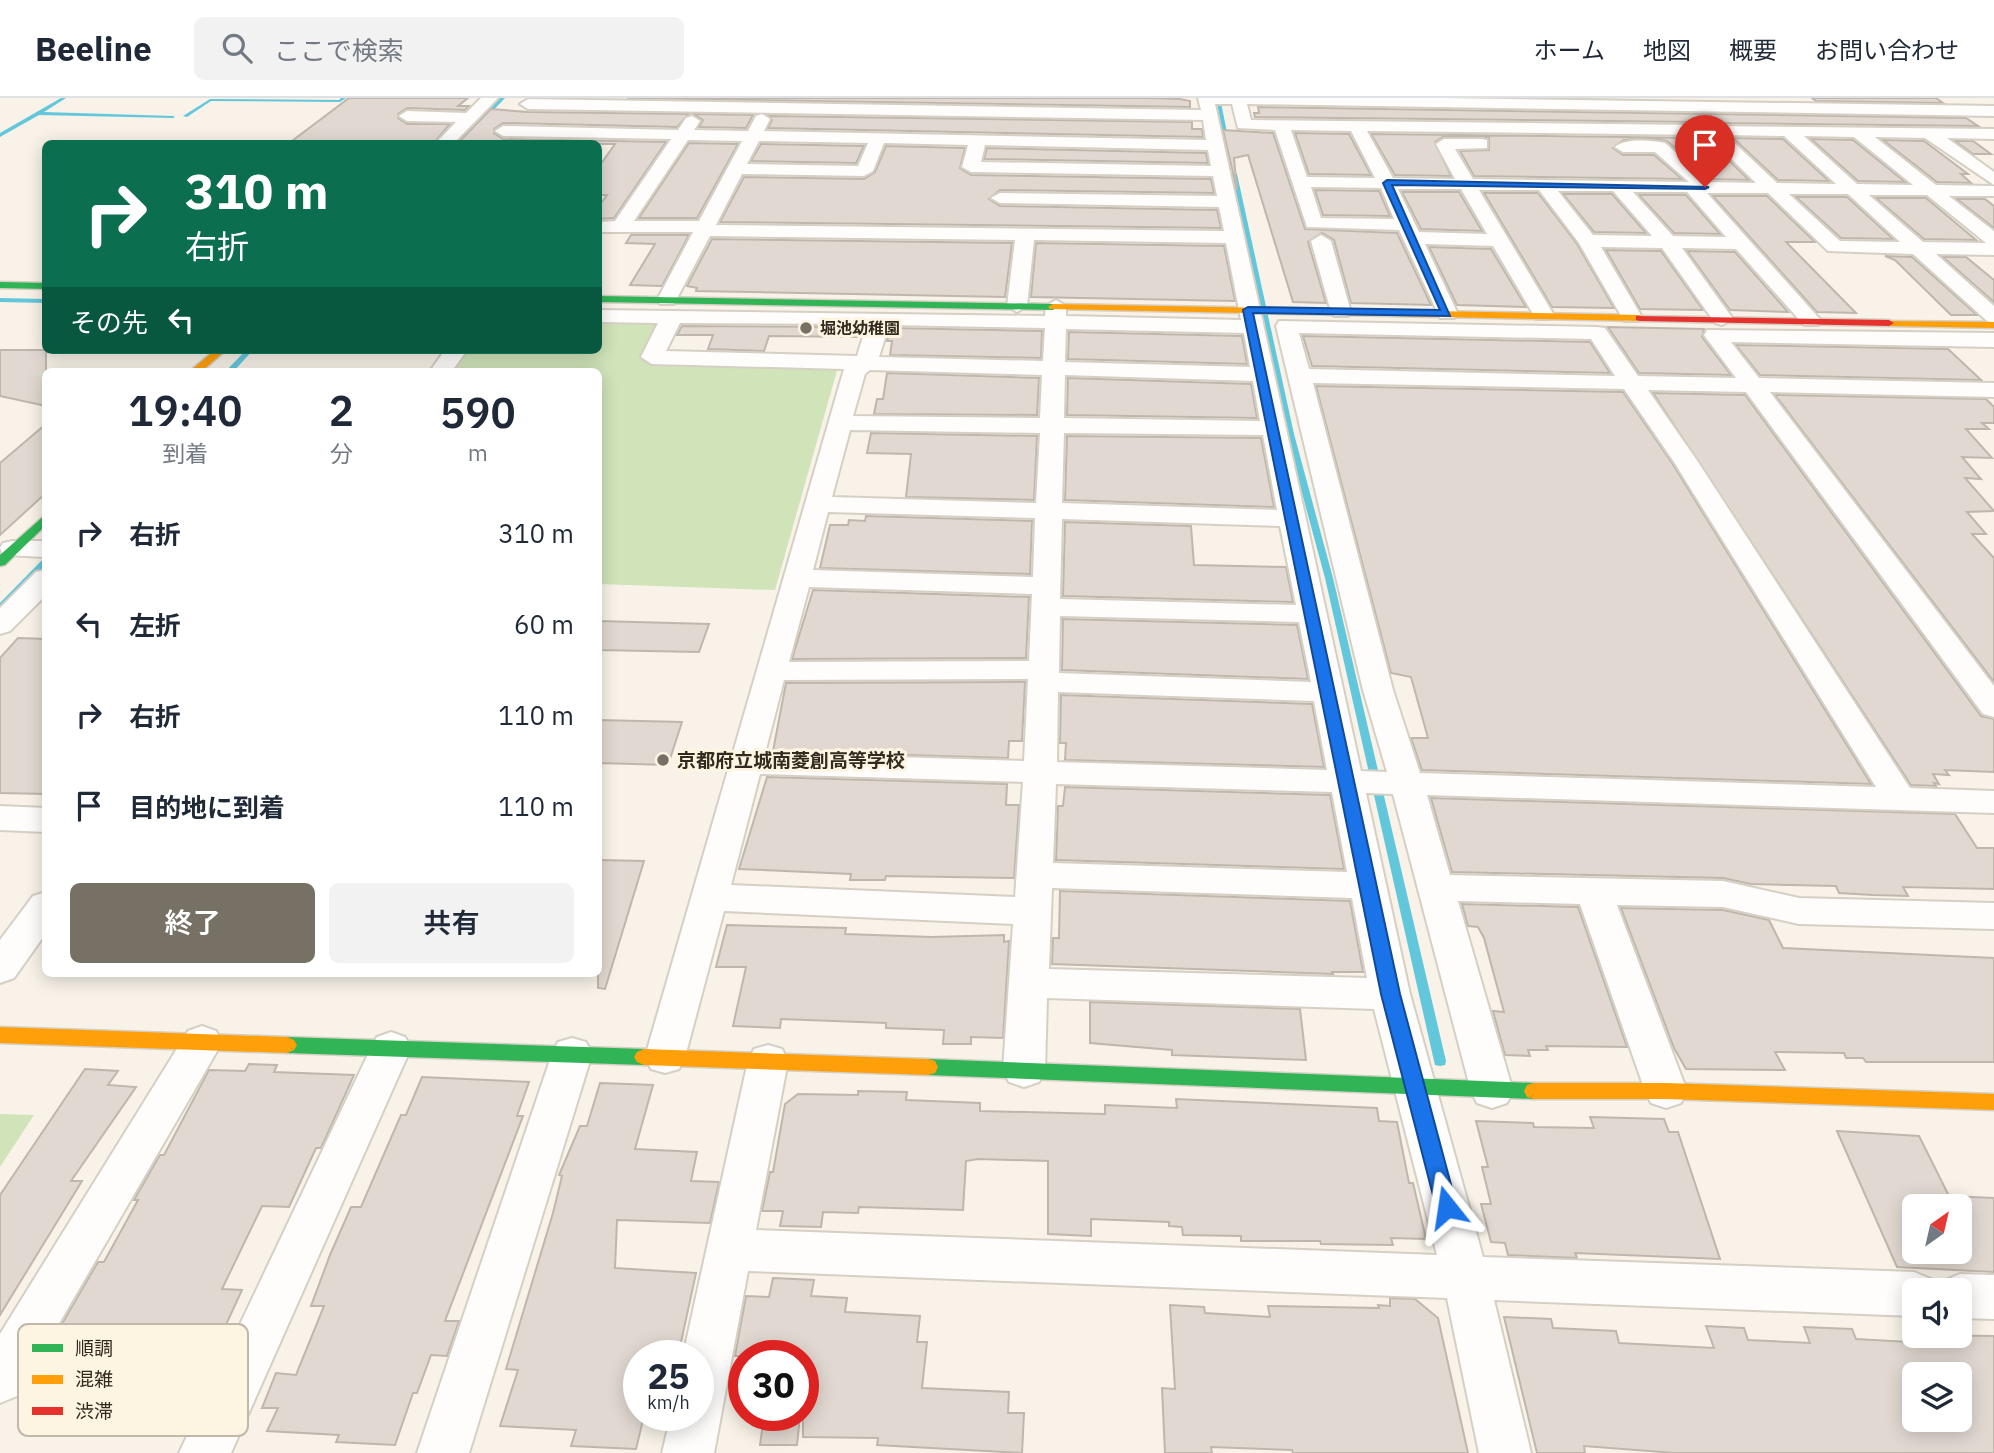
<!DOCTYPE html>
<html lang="ja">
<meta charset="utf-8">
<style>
:root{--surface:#fff;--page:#f2f2f3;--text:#1f2937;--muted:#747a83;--line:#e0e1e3;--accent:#777165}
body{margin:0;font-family:"IBM Plex Sans","Noto Sans JP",sans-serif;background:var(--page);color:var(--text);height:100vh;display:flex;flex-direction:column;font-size:26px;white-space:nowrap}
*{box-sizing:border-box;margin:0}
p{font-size:23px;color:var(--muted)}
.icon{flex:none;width:38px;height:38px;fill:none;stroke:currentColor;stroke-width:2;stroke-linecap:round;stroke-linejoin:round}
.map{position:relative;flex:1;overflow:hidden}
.drawer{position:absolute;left:42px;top:270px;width:560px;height:609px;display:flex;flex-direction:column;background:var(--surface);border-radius:10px;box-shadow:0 4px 18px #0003}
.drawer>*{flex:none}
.hud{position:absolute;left:42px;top:42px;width:560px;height:214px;border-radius:10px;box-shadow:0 4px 18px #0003;background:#0b6e4f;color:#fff;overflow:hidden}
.needle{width:46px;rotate:34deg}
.buttons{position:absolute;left:1902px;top:1096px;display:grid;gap:14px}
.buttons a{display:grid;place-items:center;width:70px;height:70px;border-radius:10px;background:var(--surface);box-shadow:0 4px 18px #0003;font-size:35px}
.speed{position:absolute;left:623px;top:1242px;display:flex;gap:14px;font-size:35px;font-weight:700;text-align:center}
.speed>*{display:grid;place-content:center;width:91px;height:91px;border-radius:50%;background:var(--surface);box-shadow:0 4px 18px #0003;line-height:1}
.speed small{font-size:18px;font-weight:400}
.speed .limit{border:10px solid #d22;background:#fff;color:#111}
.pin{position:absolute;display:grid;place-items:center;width:60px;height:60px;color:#fff;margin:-72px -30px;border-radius:50% 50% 50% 0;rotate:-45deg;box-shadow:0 0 7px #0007}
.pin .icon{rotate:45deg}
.me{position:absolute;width:77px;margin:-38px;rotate:345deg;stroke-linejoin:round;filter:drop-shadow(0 0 5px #0008)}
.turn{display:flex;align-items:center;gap:24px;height:147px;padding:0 28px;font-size:32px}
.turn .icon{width:91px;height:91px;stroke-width:2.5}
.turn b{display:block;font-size:49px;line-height:60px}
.then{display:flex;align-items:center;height:66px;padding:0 28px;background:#0003;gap:14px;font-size:26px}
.eta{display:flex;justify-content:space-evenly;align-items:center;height:119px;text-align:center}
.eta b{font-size:42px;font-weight:600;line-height:49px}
.cta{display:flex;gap:14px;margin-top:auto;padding:14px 28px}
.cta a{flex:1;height:80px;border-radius:10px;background:var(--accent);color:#fff;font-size:28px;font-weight:600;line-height:80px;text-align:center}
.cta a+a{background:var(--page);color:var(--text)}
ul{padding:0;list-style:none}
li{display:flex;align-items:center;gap:21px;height:91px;padding:0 28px}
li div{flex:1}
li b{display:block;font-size:26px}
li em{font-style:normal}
header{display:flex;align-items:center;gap:42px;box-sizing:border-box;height:98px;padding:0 35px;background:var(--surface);border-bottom:2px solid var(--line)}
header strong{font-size:33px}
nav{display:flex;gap:38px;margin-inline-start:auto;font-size:24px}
.search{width:490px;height:63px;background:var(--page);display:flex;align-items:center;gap:18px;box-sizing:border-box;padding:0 24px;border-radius:10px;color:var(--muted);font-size:26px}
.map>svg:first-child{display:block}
.green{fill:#d0e3b9}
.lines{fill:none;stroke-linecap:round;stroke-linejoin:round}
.stream{fill:#63c7dc;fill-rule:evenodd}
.building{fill:#e1d9d1;stroke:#bfb7ae;stroke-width:2;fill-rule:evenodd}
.street-casing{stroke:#d5cfc4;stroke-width:4}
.fast-casing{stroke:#d5cfc4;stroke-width:3}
.slow-casing{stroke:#d5cfc4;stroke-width:3}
.jam-casing{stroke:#d5cfc4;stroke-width:3}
.street{fill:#fefdfc;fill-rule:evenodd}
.fast{fill:#30b455;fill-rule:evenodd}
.slow{fill:#ff9f0a;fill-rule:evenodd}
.jam{fill:#e5322d;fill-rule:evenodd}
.route{fill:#1a73e8;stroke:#114b97;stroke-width:2}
.poi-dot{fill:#777165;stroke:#fef4e2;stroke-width:2.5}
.labels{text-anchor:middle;stroke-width:6;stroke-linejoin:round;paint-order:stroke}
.far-poi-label{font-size:16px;font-weight:bold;fill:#312b1f;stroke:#fef4e2;text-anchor:start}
.poi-label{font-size:19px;font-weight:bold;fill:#312b1f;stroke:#fef4e2;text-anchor:start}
.key{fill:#fef4e2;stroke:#c0b8a8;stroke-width:2}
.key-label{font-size:19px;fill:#312b1f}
</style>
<header>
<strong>Beeline</strong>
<div class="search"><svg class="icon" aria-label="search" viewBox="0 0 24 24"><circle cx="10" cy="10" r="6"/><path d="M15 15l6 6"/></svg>ここで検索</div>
<nav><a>ホーム</a><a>地図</a><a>概要</a><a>お問い合わせ</a></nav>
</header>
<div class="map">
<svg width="1994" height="1355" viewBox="0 0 1994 1355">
<rect width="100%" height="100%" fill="#f8f2e8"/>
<!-- green -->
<path class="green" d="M599 221 661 225 644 262 832 266 838 269 775 492 599 486 598 273H449L463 252H598Z
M0 1016 34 1017 0 1069Z"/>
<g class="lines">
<!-- stream -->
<path class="stream" d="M61 0H66L44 14 173 18 175 19 173 20 39 17 0 39V35Z
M341 0H346L340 4 211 3 187 19 183 18 210 1 339 2Z
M500 0H505L484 22H480V20Z
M1216 0H1220L1229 44 1224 43Z
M1234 74 1237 76 1294 336 1333 480 1446 963 1445 967 1440 968 1435 967 1434 963 1325 480 1286 336 1231 76Z
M0 200 46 201V205L0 204Z
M246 252H253L234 273H226Z
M43 461H46V469L3 512 0 513V505Z"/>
</g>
<!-- building -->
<path class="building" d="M349 0H468L458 8H469L465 12 407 10 398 16V20L407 26H450L433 46H288Z
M627 0H1150L1180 1 1190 3V9Z
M1812 0H1936L1943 5 1816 3Z
M1258 9 1966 20 1978 28 1716 25 1706 20 1696 24 1255 19 1254 15H1259Z
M491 11 528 14 689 16 677 29 503 25 494 31V35L503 41 666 44 614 120 598 121V109L607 97H598V70L615 46H457Z
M694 16 753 17 746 30 699 29 703 22Z
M769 18 1192 24V31H1202L1203 39 768 30 772 22Z
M1223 32 1273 35 1305 131 1397 135 1431 207 1351 205 1334 142 1322 135 1308 144 1326 205 1293 204 1248 57 1234 60 1237 92Z
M1295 35 1349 36 1371 77 1309 76Z
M1371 36 1706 40 1749 82 1711 81 1667 43 1646 40 1624 42 1613 50 1623 57H1654L1682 81 1474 78 1460 53 1489 52V40L1481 38H1444L1435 44 1451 78 1395 77Z
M1733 40 1783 41 1829 83 1778 82Z
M1811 41 1853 42 1905 84 1858 83Z
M1883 42 1924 43 1968 76H1961L1971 85 1937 84Z
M1955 43H1973L1991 56H1973Z
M689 45 738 46 697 120H639Z
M761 46 864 48 856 65 751 63Z
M886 48 965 50 960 70 971 77 1211 81 1214 95 1000 92 989 101 1000 108 1217 112 1221 130 720 124 744 79 864 81 875 74Z
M987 50 1206 55 1208 65 984 61Z
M1315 92 1379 93 1390 118 1323 117Z
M1402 94H1459L1482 133 1421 131Z
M1484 95H1538L1577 146 1614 210 1552 209Z
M1563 96H1612L1646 135 1594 134Z
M1639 97H1686L1720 136 1674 135Z
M1713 98H1767L1815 144H1786L1856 215 1817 214Z
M1796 99H1847L1893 141 1841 140Z
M1876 100H1926L1976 142 1924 141Z
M1957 101H1985L1994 108V130Z
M631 137H689L662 188 630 187 655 146 626 145Z
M712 141 1012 145 1005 199 696 193 697 190 687 188Z
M1036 145 1224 148 1235 203 1031 199Z
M1429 149 1491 151 1526 209 1457 207Z
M1606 152 1661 153 1703 212 1640 211Z
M1687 153 1735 154 1788 214 1730 212Z
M1885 158 1912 159 1977 217H1951L1895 162Z
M1943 159H1966L1994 182V204Z
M682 228 863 229 860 239 769 238 764 253 708 251 713 237H677Z
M1608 229 1704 231 1702 239 1731 277 1639 275Z
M891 230 1042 233 1041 260 890 257 892 243H887Z
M1069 234 1242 238 1247 266 1068 261Z
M1303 238 1590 244 1610 275 1312 268Z
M1736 247 1948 251 1981 282 1760 277Z
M0 252H46V308L0 298Z
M887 275 1039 280 1037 317 874 316 877 301H883Z
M1068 280 1251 286 1257 320 1067 317Z
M1316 288 1623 294 1672 365 1871 686 1422 672 1411 640H1428L1411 579 1391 575Z
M1653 295 1745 297 1981 618 1994 621V674L1945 672 1949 677 1933 676 1939 686 1934 685 1936 688 1911 687Z
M1775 297 1986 301 1994 309V325H1982L1989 331H1966L1992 360 1962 359 1981 381 1965 380 1994 413 1967 414 1986 436H1972L1994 460V584Z
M46 326V395L0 437V365Z
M871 335 1037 338 1034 402 906 399 911 356 867 355Z
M1067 338 1261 340 1274 409 1065 402Z
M866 418 1032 423 1030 476 820 470 830 427H848L849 422 865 423Z
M1065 424 1191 428 1194 467 1286 469 1293 504 1063 498Z
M813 492 1029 499 1026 560 792 561Z
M1063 521 1297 527 1308 581 1062 572Z
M598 523 709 526 699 554 598 552Z
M18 540 46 541V696L0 695V560Z
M1025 584 1022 643H1009L1008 660 773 653 786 585Z
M1061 597 1312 606 1324 669 1065 662 1066 645H1060Z
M598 622 682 624 668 667 598 665Z
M767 679 1007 686 1006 707H1019L1014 780 886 778 885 782H850L851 776 739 771Z
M1065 689 1330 697 1344 771 1056 762 1058 708H1063Z
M1431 700 1955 716 1977 750H1994V791L1903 789 1908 798 1873 797 1839 795 1836 788 1751 786 1723 780 1452 774Z
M598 762 644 763 605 891 598 890Z
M1060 793 1350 803 1363 874H1332L1333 876 1052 866 1053 840H1059Z
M1462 806 1578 809 1627 949 1546 948 1548 952H1528L1530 958 1505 957 1493 913 1504 914 1484 840 1478 829 1468 828Z
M1621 810 1723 812 1769 822 1783 850 1994 860V964H1866L1863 960H1846L1844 955 1775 954 1785 972 1686 971 1674 950Z
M727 827 846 830 845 836 932 839 1004 837V844L1009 843 1003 940 971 939V946H943L944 932 886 930V925L781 921 780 930 733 928 746 869H716Z
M1090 904 1300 911 1306 962 1172 957V952L1090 945Z
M249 966 277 967 274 974 354 977 321 1050H316L289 1109 262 1108 222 1191 242 1192 183 1320 129 1317 156 1261 144 1260 150 1247 52 1243 98 1164H104L138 1102H134L160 1057H164L209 972 245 973Z
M85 971 118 973 108 987 136 989 71 1083H82L0 1217V1097Z
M422 979 529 984 517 1018H523L445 1223H459L447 1258 431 1257 417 1295H413L395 1347 336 1344 339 1337 267 1333 278 1310H262L276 1275 296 1277 324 1208H311L330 1157 351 1109H361L401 1017H406Z
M600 985 653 987 635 1051 697 1054 691 1083 719 1084 710 1125 617 1122 615 1170 696 1175 678 1258H639V1318H644L636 1351 571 1348 576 1332 500 1328 518 1272 506 1271 553 1115 562 1078 559 1077 580 1028H587Z
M858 993 907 994 906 1002 980 1005V1013L1105 1016V1007L1177 1010 1176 1001 1377 1010 1379 1023 1397 1024 1409 1085H1413L1426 1141 1391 1140 1393 1147 1321 1146 1320 1143H1241V1138L1183 1137 1182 1129 1169 1128V1124L1091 1121V1138L1048 1136V1063L978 1061 966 1063 963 1112 859 1109 858 1115 823 1114 821 1129 780 1128 783 1113H762L770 1074H773L785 1006 798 996 858 997Z
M1590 1019 1664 1021 1669 1034H1678L1720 1161 1575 1155 1577 1160 1508 1157 1505 1145 1491 1144 1481 1106H1491L1482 1069H1488L1476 1023 1533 1025 1534 1029 1594 1030Z
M1837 1033 1919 1038 1949 1098 1994 1100V1174L1897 1169ZM1914 1108H1960V1153H1914Z
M773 1180 814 1182 811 1198 847 1200 845 1214 920 1218 917 1244H927L922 1290 1009 1294 1008 1315H1024L1022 1355 877 1347 878 1340 803 1339V1258H735L746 1198 769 1199Z
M1390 1200 1415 1201 1438 1220 1468 1355H1293L1292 1352 1211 1349 1212 1355H1165L1162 1290 1175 1291 1170 1207 1204 1209 1205 1215 1270 1219 1268 1208 1379 1210 1378 1207 1390 1208Z
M1504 1219 1551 1221 1553 1230 1616 1233 1619 1245 1714 1250 1706 1228 1744 1230 1748 1242 1810 1245 1804 1229 1852 1231 1856 1241 1927 1245 1923 1237 1994 1238V1355H1675L1584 1348 1585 1355H1537ZM1914 1276H1960V1321H1914Z
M764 1318H800L797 1347H760Z"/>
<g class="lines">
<defs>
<path id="street" d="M481 0H498L453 46H435L456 24 407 23 399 18 407 13 466 15Z
M1198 0H1444L1994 8V18L1247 6 1251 22 1697 27 1705 22 1715 28 1994 31V41L1947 40 1994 74V87L1925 40 1875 39 1936 87 1994 88V98H1949L1994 133V157L1936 156 1994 208V225L1987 223 1913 156 1828 153 1768 95H1707L1818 219 1822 223 1818 227H1804L1736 151 1682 150 1733 221 1722 227 1715 225 1662 150 1601 149 1642 219 1638 223H1624L1579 145 1539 92H1479L1554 217 1550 221H1536L1493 148 1425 146 1458 216 1454 220H1440L1399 132 1307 129 1275 32 1238 30 1232 6H1215L1361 673 1387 674 1363 592 1276 228 1279 223 1597 229 1605 230 1638 278 1736 280 1704 237 1707 232 1994 235V249L1731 244 1759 280 1994 285V299L1770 294 1994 588V619L1983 616 1746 294 1648 292 1698 364 1910 690 1994 693V715L1427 697 1450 777 1723 783 1799 800 1994 805V831L1799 826 1723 809 1617 807 1687 993 1681 1005 1666 1010 1651 1005 1645 993 1580 806 1458 803 1513 993 1507 1005 1492 1010 1477 1005 1471 993 1393 696 1366 695 1410 896 1483 1159 1914 1174 1931 1181 1936 1192H1914V1218L1494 1202 1531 1355H1479L1447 1200 748 1173 714 1355H662L671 1318H698V1258H683L748 963 754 951 768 947 782 951 788 963 756 1132 1437 1157 1374 911 1047 900 1045 972 1039 984 1024 989 1009 984 1003 972 1013 826 724 813 685 959 679 971 665 975 651 971 645 959 844 271 652 266 641 259 658 225 598 224V212L1045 218 1046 208 1056 202 1066 208V218L1241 222 1226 145 1034 142 1027 208 1017 214 1007 208 1015 142 710 138 674 206H660L657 202 693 134H603L598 132V124L615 123 671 41 503 38 495 33 503 28 678 32 686 20 692 18 700 23 694 32 748 33 756 18 762 16 770 21 764 33 1206 42 1203 22 528 11 520 6 528 1 1201 12ZM1291 32 1351 33 1375 80 1307 79ZM1367 33 1707 37 1756 85 1710 84 1665 45C1651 42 1625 40 1615 49L1623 54H1655L1689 84 1473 81 1455 51 1487 50V42L1481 41H1444L1436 46 1455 81 1393 80ZM1726 37 1784 38 1836 86 1777 85ZM1804 38 1854 39 1913 87 1857 86ZM688 42 742 43 699 123H634ZM759 43 868 45 858 68 747 66ZM884 45 968 47 962 69 971 74 1213 78 1217 98 1000 95 991 100 1000 105 1219 109 1224 133 716 127 742 76 864 78 873 73ZM985 47 1208 52 1211 68 981 64ZM1311 89 1381 90 1394 121 1321 120ZM1398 91H1461L1487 136 1419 134ZM1558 93H1613L1652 138 1593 137ZM1633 94H1687L1726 139 1673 138ZM1789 96H1848L1900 144 1840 143ZM1869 97H1927L1986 145 1923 144ZM680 225 867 226 857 258 666 253ZM889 227 1045 230 1043 263 879 259ZM1066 231 1244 235 1250 269 1065 264ZM1299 235 1591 241 1615 278 1309 271ZM870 272 1042 277 1040 320 853 318 865 276ZM1065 277 1253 283 1260 323 1064 320ZM1313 285 1624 291 1674 364 1876 689 1420 675 1393 592ZM850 332 1040 335 1036 405 832 399ZM1064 335 1263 337 1277 412 1062 405ZM828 414 1035 420 1033 479 813 472ZM1062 421 1280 428 1296 507 1060 501ZM809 489 1032 496 1029 563 789 564ZM1060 518 1299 524 1311 584 1059 575ZM1028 581 1024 663 765 655 784 582ZM1058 594 1314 603 1327 672 1057 664ZM760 676 1023 684 1015 799 731 787ZM1056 686 1332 694 1347 774 1053 765ZM1052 790 1352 800 1367 880 1049 871Z
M1321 137 1331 143 1351 214 1348 218H1334L1331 214 1311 143Z
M445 252H467L452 273H430Z
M13 443H46V459L3 457 0 450 3 445Z
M46 472V497L10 533 0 536V510L36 474Z
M0 708 46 710V734L0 732Z
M46 794V835L14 880 0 885V842L33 798Z
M202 928 216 933 222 944 216 955 17 1298 0 1305V1236L188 933Z
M391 934 405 939 411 950 231 1355H179L371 950 377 939Z
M572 940 586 944 592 956 469 1355H417L552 956 558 944Z
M1960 1176 1994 1177V1221L1960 1220V1192H1939L1943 1183Z"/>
<path id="fast" d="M0 184 46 185V191L0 190Z
M598 198 1053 206 1058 209 1053 212 598 204Z
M46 416V427L5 467 0 468V457Z
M287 939 644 951 651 954 654 959 651 964 644 967 287 955 280 952 277 947 280 942Z
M928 961 1534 985 1541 987 1544 993 1541 999 1534 1001 928 977 921 975 918 969 921 963Z"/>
<path id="slow" d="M1053 206 1640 217 1645 220 1640 223 1050 211 1048 209Z
M1885 223 1994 224V230L1889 228 1885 227Z
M215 252H226L202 273H190Z
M0 929 287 939 294 942 297 947 294 952 287 955 0 945Z
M644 951 928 961 935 963 938 969 935 975 928 977 644 967 637 964 634 959 637 954Z
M1534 985H1666L1994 996V1012L1666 1001H1534L1527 999 1524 993 1527 987Z"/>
<path id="jam" d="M1636 218 1889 222 1894 225 1889 228 1640 223 1636 222Z"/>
</defs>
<!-- street casing -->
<use href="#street" class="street-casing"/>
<!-- fast casing -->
<use href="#fast" class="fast-casing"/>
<!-- slow casing -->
<use href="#slow" class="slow-casing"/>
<!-- jam casing -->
<use href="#jam" class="jam-casing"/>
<!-- street -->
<use href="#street" class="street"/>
<!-- fast -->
<use href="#fast" class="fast"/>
<!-- slow -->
<use href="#slow" class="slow"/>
<!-- jam -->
<use href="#jam" class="jam"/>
</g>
<!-- route -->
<path class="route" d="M1387 82 1709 89 1705 91 1392 87 1450 218 1253 215 1400 896 1457 1109 1454 1116 1447 1118 1439 1116 1436 1109 1381 896 1243 212 1248 209 1440 212 1383 85Z"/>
<!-- markers -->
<g class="poi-dot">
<circle cx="806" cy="230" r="7"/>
<circle cx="663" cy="662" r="7"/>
</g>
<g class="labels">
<!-- far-poi labels -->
<g class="far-poi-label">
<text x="820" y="236">堀池幼稚園</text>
</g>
<!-- poi labels -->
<g class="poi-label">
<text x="677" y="669">京都府立城南菱創高等学校</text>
</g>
</g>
<!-- legend -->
<rect x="18" y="1226" width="230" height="112" rx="10" class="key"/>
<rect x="32" y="1246" width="31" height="8" fill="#30b455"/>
<rect x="32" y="1277" width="31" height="9" fill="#ff9f0a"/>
<rect x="32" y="1309" width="31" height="8" fill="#e5322d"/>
<g class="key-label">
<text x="75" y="1257">順調</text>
<text x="75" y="1288">混雑</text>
<text x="75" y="1320">渋滞</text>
</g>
</svg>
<div class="buttons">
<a><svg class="needle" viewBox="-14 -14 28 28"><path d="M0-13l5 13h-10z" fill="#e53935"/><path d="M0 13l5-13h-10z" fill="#747a83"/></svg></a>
<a><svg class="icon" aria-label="sound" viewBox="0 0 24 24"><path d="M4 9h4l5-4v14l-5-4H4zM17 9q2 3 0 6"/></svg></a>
<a><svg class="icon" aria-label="layers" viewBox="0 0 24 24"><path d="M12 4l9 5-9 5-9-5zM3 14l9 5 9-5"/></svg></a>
</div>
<div class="speed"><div>25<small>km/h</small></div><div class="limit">30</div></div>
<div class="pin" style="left:1705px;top:89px;background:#d93025"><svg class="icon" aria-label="arrive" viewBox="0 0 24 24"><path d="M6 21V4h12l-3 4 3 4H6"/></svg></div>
<svg class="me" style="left:1447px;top:1109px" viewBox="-20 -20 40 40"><path d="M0-17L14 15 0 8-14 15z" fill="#1a73e8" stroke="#fff" stroke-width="4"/></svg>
<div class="hud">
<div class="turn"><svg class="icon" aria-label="right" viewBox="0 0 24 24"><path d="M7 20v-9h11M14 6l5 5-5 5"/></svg><div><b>310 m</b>右折</div></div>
<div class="then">その先<svg class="icon" aria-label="left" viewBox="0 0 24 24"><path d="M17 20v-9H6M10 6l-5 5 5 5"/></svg></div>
</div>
<section class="drawer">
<div class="eta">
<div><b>19:40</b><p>到着</p></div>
<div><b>2</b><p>分</p></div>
<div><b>590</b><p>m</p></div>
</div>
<ul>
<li><svg class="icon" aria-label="right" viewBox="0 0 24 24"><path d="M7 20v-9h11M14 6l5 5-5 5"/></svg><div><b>右折</b></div><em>310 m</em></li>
<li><svg class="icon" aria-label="left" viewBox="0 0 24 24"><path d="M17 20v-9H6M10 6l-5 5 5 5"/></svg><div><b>左折</b></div><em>60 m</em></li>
<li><svg class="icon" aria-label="right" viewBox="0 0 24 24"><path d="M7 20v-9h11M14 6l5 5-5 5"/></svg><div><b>右折</b></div><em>110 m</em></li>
<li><svg class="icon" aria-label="arrive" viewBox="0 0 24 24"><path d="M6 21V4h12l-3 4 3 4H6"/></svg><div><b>目的地に到着</b></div><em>110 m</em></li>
</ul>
<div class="cta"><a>終了</a><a>共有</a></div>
</section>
</div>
